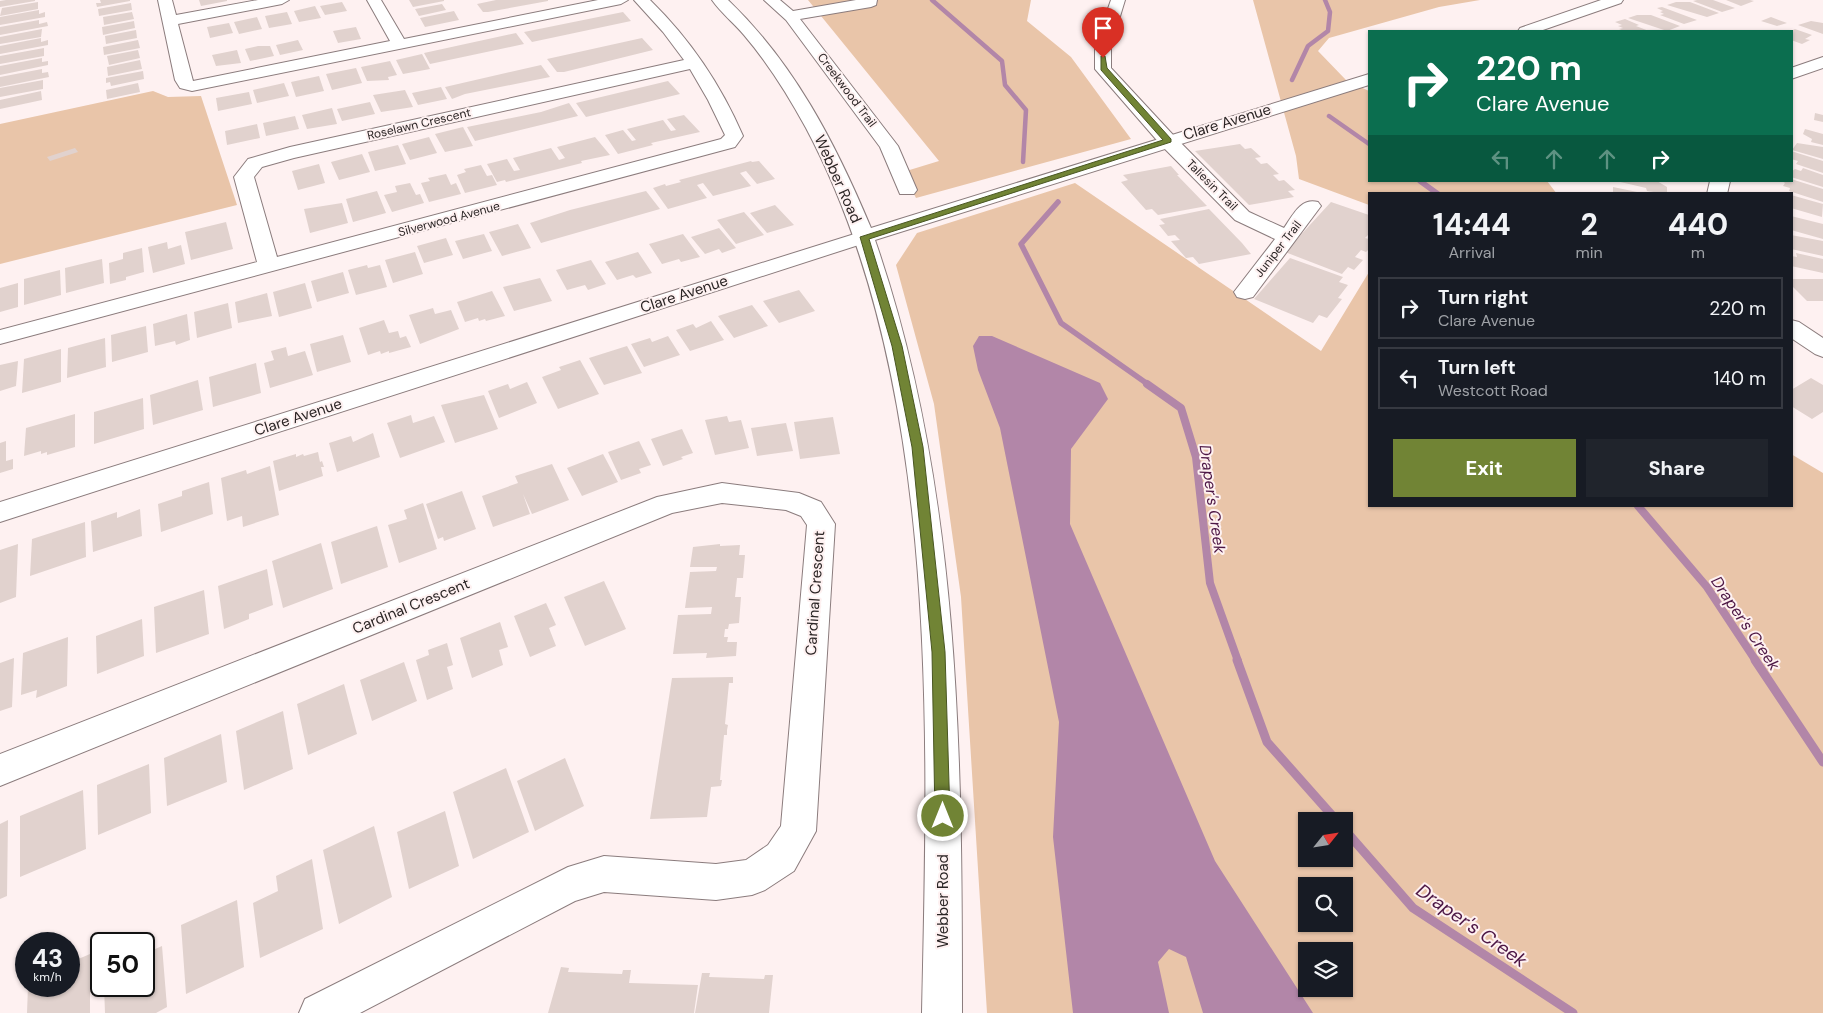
<!DOCTYPE html>
<style>
:root{--surface:#171b24;--page:#20242c;--text:#f1f3f6;--muted:#9ea1a6;--line:#363941;--accent:#718435}
body{margin:0;font-family:"DM Sans",sans-serif;background:var(--page);color:var(--text);height:100vh;display:flex;flex-direction:column;font-size:19px;white-space:nowrap}
*{box-sizing:border-box;margin:0}
p{font-size:16px;color:var(--muted)}
.icon{flex:none;width:28px;height:28px;fill:none;stroke:currentColor;stroke-width:2;stroke-linecap:round;stroke-linejoin:round}
.map{position:relative;flex:1;overflow:hidden}
.drawer{position:absolute;left:1368px;top:192px;width:425px;height:315px;display:flex;flex-direction:column;background:var(--surface);border-radius:0px;box-shadow:0 1px 4px #0004}
.drawer>*{flex:none}
.banner{position:absolute;left:1368px;top:30px;width:425px;height:152px;border-radius:0px;box-shadow:0 1px 4px #0004;background:#0b6e4f;color:#fff;overflow:hidden}
.needle{width:32px;rotate:60deg}
.fabs{position:absolute;left:1298px;top:812px;display:grid;gap:10px}
.fabs a{display:grid;place-items:center;width:55px;height:55px;border-radius:0px;background:var(--surface);box-shadow:0 1px 4px #0004;font-size:25px}
.speed{position:absolute;left:15px;top:932px;display:flex;gap:10px;font-size:25px;font-weight:700;text-align:center}
.speed>*{display:grid;place-content:center;width:65px;height:65px;border-radius:50%;background:var(--surface);box-shadow:0 1px 4px #0004;line-height:1}
.speed small{font-size:12px;font-weight:400}
.speed .limit{border:2px solid #111;border-radius:8px;background:#fff;color:#111}
.pin{position:absolute;display:grid;place-items:center;width:42px;height:42px;color:#fff;margin:-51px -21px;border-radius:50% 50% 50% 0;rotate:-45deg;box-shadow:0 0 5px #0007}
.pin .icon{rotate:45deg}
.me{position:absolute;width:55px;margin:-28px;rotate:0deg;stroke-linejoin:round;filter:drop-shadow(0 0 4px #0008)}
.turn{display:flex;align-items:center;gap:18px;height:105px;padding:0 25px;font-size:22px}
.turn .icon{width:65px;height:65px;stroke-width:2.5}
.turn b{display:block;font-size:35px;line-height:42px}
.lanes{display:flex;align-items:center;height:48px;padding:0 25px;background:#0003;justify-content:center;gap:25px;direction:ltr}
.lanes .off{opacity:.35}
.eta{display:flex;justify-content:space-evenly;align-items:center;height:85px;text-align:center}
.eta b{font-size:30px;font-weight:800;line-height:35px}
.button{display:flex;gap:10px;margin-top:auto;padding:10px 25px}
.button a{flex:1;height:58px;border-radius:0px;background:var(--accent);color:#fff;font-size:20px;font-weight:800;line-height:58px;text-align:center}
.button a+a{background:var(--page);color:var(--text)}
ul{padding:0;list-style:none}
li{display:flex;align-items:center;gap:15px;height:62px;margin:0 10px 8px;padding:0 15px;border:2px solid var(--line);border-radius:0px}
li div{flex:1}
li b{display:block;font-size:19px}
li em{font-style:normal}
.map>svg:first-child{display:block}
.green{fill:#e9c5a9;fill-rule:evenodd}
.water{fill:#b286a8}
.lines{fill:none;stroke-linecap:round;stroke-linejoin:round}
.stream-far3{stroke:#b286a8;stroke-width:4.5}
.stream-far2{stroke:#b286a8;stroke-width:5.5}
.stream-far1{stroke:#b286a8;stroke-width:8}
.stream{stroke:#b286a8;stroke-width:9}
.building{fill:#e1d2ce}
.street-casing{stroke:#8b7c7d;stroke-width:2}
.secondary-casing{stroke:#8b7c7d;stroke-width:2}
.street{fill:#fff;fill-rule:evenodd}
.secondary{fill:#fff;fill-rule:evenodd}
.route{fill:#718435;stroke:#495622}
.labels{text-anchor:middle;stroke-width:4;stroke-linejoin:round;paint-order:stroke}
.far-street-label{font-size:12px;fill:#2b2525;stroke:#fef1f1}
.street-label{font-size:15px;fill:#2b2525;stroke:#fef1f1}
.water-label{font-size:16px;font-style:italic;fill:#4d1745;stroke:#fef1f1}
.near-water-label{font-size:19px;font-style:italic;fill:#4d1745;stroke:#fef1f1}
</style>
<div class="map">
<svg width="1823" height="1013" viewBox="0 0 1823 1013">
<rect width="100%" height="100%" fill="#fef1f1"/>
<!-- green -->
<path class="green" d="M808 0H1031L1027 21 1071 57 1131 139 916 198 903 172 939 161Z
M1253 0H1480L1439 7 1329 38 1318 51 1346 80 1369 91V181H1547L1557 194H1369V205L1299 179 1296 156Z
M153 91 168 97 201 96 237 205 0 264V124Z
M1075 183 1321 351 1369 272V506H1791V454L1823 473V1013H987L961 597 934 404 896 265 917 233ZM1306 821H1344V859H1306ZM1306 886H1344V924H1306ZM1306 951H1344V989H1306Z"/>
<!-- water -->
<path class="water" d="M979 336H992L1100 383 1108 399 1071 449 1070 524 1215 861 1313 1013H1203L1186 957 1169 949 1158 962 1169 1013H1073L1053 837 1059 722 1000 428 978 370 973 346Z"/>
<g class="lines">
<!-- stream-far3 -->
<path class="stream-far3" d="M932 0 1002 61 1005 85 1026 110 1023 162
M1292 80 1308 46 1328 31 1330 12 1325 0
M1329 116 1369 144"/>
<!-- stream-far2 -->
<path class="stream-far2" d="M1420 181 1438 194
M1058 202 1021 244 1061 323 1149 385"/>
<!-- stream-far1 -->
<path class="stream-far1" d="M1147 384 1181 408 1196 457 1210 583 1238 661
M1638 506 1707 587 1756 661"/>
<!-- stream -->
<path class="stream" d="M1237 660 1267 742 1337 821
M1755 660 1823 762
M1344 829 1413 908 1573 1013"/>
</g>
<!-- building -->
<path class="building" d="M6 0H35V1L0 7V1Z
M100 0H130V1L97 7 96 3H101Z
M199 0H227V1L201 6Z
M409 0H444V1L413 7Z
M496 0H548V1L488 12H483L477 4Z
M1697 0H1713L1735 8 1722 12 1693 1Z
M1726 0H1750L1754 1 1741 6Z
M38 2V9L0 16 2 8Z
M342 2 347 11 325 15 320 6Z
M1676 2H1690L1719 13 1707 17 1667 5Z
M131 3 132 10 99 16 98 9Z
M442 4 446 10 419 16 415 9Z
M315 6 321 18 299 22 294 11Z
M1662 7 1697 20 1684 24 1660 15 1664 14 1660 12 1663 11 1657 8Z
M39 10V14L45 12V17L0 25V17Z
M454 11 459 20 425 27 420 18Z
M132 12 134 19 104 25 103 17Z
M287 12 292 24 269 28 265 16Z
M623 12 631 21 532 42 524 32Z
M1637 15H1651L1680 26 1667 31 1628 18Z
M257 17 262 29 239 34 234 22Z
M1771 17 1787 23 1777 26 1761 21Z
M1625 19 1639 25 1636 26 1649 31H1624L1619 29 1623 28 1618 26 1622 25 1615 22Z
M39 20V24L47 22 48 26 0 35V27Z
M134 21 135 28 103 35 102 27Z
M1811 21 1823 23V34L1798 25Z
M229 23 233 33 210 38 207 27Z
M356 27 361 39 338 43 333 31Z
M42 29 41 37 0 44V37Z
M1795 29 1812 35 1805 39 1810 40 1802 44 1791 40V31Z
M136 30 137 38 106 44 105 36Z
M516 33 524 44 430 64 424 53Z
M41 38V42L48 40V45L0 54V46Z
M642 38 653 50 564 72H557L547 59Z
M138 40 140 48 104 55 103 47Z
M298 40 303 50 280 55 276 45Z
M258 46H270L274 56 250 61 245 49Z
M44 48V56L0 64V56Z
M138 50 140 58 109 65 107 56Z
M237 50 241 63 216 66 212 55Z
M422 54 430 69 403 74 396 60Z
M42 58V62L48 61V65L0 75V66Z
M140 60 142 69 108 76 107 67Z
M390 61 397 75 388 77 389 80 367 81 361 67Z
M541 65 550 77 465 94 452 99 445 87Z
M356 68 362 83 332 90 326 74Z
M42 69V73L48 72 49 77 0 87V77Z
M143 71 144 79 111 86 110 82 106 83V78Z
M319 76 324 91 296 97 291 82Z
M43 80V89L0 97V88Z
M668 81 680 94 586 117 576 103Z
M138 83 140 92 107 99 106 90Z
M284 83 289 96 257 103 253 90Z
M441 87 447 99 418 105 412 93Z
M405 90 413 107 381 112 373 95Z
M41 91 42 100 0 109V100Z
M249 92 252 104 218 111 216 98Z
M370 102 375 114 342 121 337 109Z
M569 103 578 116 475 141 467 127 541 112Z
M332 108 337 124 307 129 302 115Z
M1815 113 1823 115V122L1814 120Z
M684 115 700 132 651 143 653 145 618 154 605 135 623 130 632 141 636 140 627 129 663 120 671 131 676 130 667 119Z
M295 116 299 129 266 136 263 123Z
M257 124 260 138 227 145 225 131Z
M463 127 473 146 445 152 435 134Z
M1805 129 1823 134V145L1811 142 1812 139 1803 134Z
M429 137 437 153 410 160 402 144Z
M595 137 610 155 581 161 582 163 506 182 505 180 497 182 487 164 507 159 514 171 520 170 513 158 551 148 559 160 565 158 557 147Z
M1797 143 1823 147V159L1792 150Z
M1240 144 1245 149 1251 148 1261 157 1255 158 1261 164 1267 163 1279 174 1273 175 1279 181 1284 180 1295 190 1288 191 1294 197 1249 205 1195 151Z
M398 145 406 164 375 171 368 152Z
M75 148 78 152 50 161 47 157Z
M1791 151 1823 161V173L1796 164 1798 161 1791 159Z
M362 154 370 172 339 180 331 162Z
M751 161 752 162 759 161 775 179 757 184 746 171 740 173 751 186 713 196 703 183 697 185 707 198 668 209 653 188 665 184 666 186 681 182 679 180Z
M319 164 325 183 298 190 292 171Z
M481 165 487 176 492 175 497 185 465 193 457 175 466 172 464 169Z
M1171 166 1179 175H1177L1207 206 1158 215 1152 209 1146 210 1121 182 1128 180 1123 175Z
M1803 168 1823 175V187L1791 177V172L1795 169 1801 171Z
M446 174 451 185 456 183 461 194 429 202 421 183 430 181 428 178Z
M1791 179 1823 189V202L1789 191 1790 188 1783 186 1785 183 1782 181H1791Z
M1616 181H1657L1667 187V194L1647 191 1646 188Z
M410 183 416 195 420 194 424 203 392 212 384 195 397 192 395 186Z
M1613 187 1642 193V194H1613Z
M377 191 386 213 353 222 346 199Z
M646 191 660 209 541 243 530 223 570 210Z
M1791 195 1823 204 1822 217 1791 208Z
M1331 202 1369 215V234L1365 238 1369 239V249L1366 252 1361 250 1355 257 1363 260 1354 270 1348 267 1342 274 1285 252Z
M342 203 348 223 310 233 304 209Z
M775 205 794 225 767 233 750 213Z
M1209 209 1242 243 1251 254 1199 264 1193 257 1186 258 1171 241 1180 240 1175 235 1168 236 1159 225 1165 224 1160 219Z
M744 212 764 235 736 244 717 220Z
M1791 216 1823 224V239L1791 230Z
M226 222 233 249 191 260 185 232Z
M518 224 531 248 502 256 489 232Z
M719 228 736 248 722 253 719 249 705 254 691 237Z
M484 234 492 251 463 259 455 241Z
M683 234 700 257 681 262 679 259 662 264 649 244Z
M1791 235 1823 241V256L1791 249Z
M446 238 453 255 424 263 417 246Z
M167 242 168 249 181 245 185 264 153 273 148 247Z
M142 248 144 272 126 277V280L110 284 109 263 123 259V253Z
M415 252 423 274 393 283 385 260Z
M638 252 652 273 636 278 633 275 617 280 605 262Z
M1796 253 1823 259V273L1791 266V256L1797 257Z
M1290 258 1343 277 1339 282 1348 285 1338 298 1342 299 1327 318 1319 315 1313 323 1254 299Z
M102 259 104 283 66 293 65 268Z
M591 260 606 284 588 290 585 285 567 290 556 270Z
M367 265 368 268 380 265 387 287 356 295 348 270Z
M60 270 61 295 24 305V279Z
M343 272 349 293 317 302 311 281Z
M540 278 552 301 514 311 503 287Z
M1791 279H1823V301H1807L1791 285Z
M18 283V307L0 312V288Z
M305 283 312 308 279 317 273 292Z
M799 290 815 311 779 323 763 301Z
M492 291 505 316 486 321 485 319 479 321 478 318 465 322 457 302Z
M267 293 272 316 238 323 235 302Z
M228 303 232 328 197 338 194 312Z
M752 305 768 326 734 338 718 316Z
M433 308 435 314 451 310 459 329 420 344 409 315Z
M187 314 190 340 176 345 175 341 155 346 153 324Z
M384 320 389 333 398 331 400 338 406 336 411 347 389 353V351L381 354 380 351 368 355 359 328Z
M711 321 724 340 690 351 676 330 693 324 696 328Z
M146 326 148 352 112 362 111 335Z
M343 335 351 362 317 372 310 344Z
M668 336 680 355 644 367 631 344 650 338 652 342Z
M105 338 106 367 67 378 68 348Z
M627 346 642 373 604 385 589 358Z
M286 347 288 356 305 351 313 375 270 388 264 363 274 360 271 351Z
M61 349V382L22 393 24 359Z
M580 360 599 394 558 409 542 377 561 370 559 367Z
M18 361 16 386 0 391V365Z
M256 363 261 393 213 407 209 377Z
M1811 378 1823 385V412L1812 419 1791 406V390Z
M198 380 203 410 153 425 150 395Z
M527 382 537 403 499 418 488 391 508 384 510 389Z
M484 395 498 429 455 443 441 405Z
M143 398 144 429 94 444V412Z
M75 414V447L47 455V452L41 454V451L24 456 26 428Z
M411 415 413 423 434 416 445 442 400 458 387 423Z
M727 416 729 422 741 420 749 448 715 455 705 420Z
M833 417 840 454 800 459 794 422Z
M786 423 793 451 757 456 751 428Z
M682 429 693 453 681 457 683 459 663 466 651 439Z
M373 433 380 457 337 472 329 443 351 436 353 442Z
M6 441V461L13 459V469L0 473V443Z
M639 441 651 465 639 469 641 473 621 480 608 452Z
M318 452 320 462 322 461 324 467H321L323 476 279 491 273 461 296 454V457L303 454 304 456Z
M603 454 618 482 582 496 567 468Z
M552 464 569 500 532 514 523 494 530 514 493 527 482 496 518 483 515 476Z
M270 466 279 515 243 527 242 516 227 521 221 478 246 470 247 474Z
M209 482 213 514 161 532 158 504 182 496V491Z
M462 491 476 529 444 541 443 537 438 539 426 504Z
M423 503 437 549 399 563 388 525 407 519 404 510Z
M140 509 142 536 93 552 91 521 117 512V518Z
M85 522 86 557 30 576 32 539Z
M377 526 388 567 341 584 331 542Z
M321 543 333 589 283 608 272 561Z
M18 544 16 597 0 603V550Z
M720 544V546L740 545 739 555H745L743 578H737L736 588 735 597H741L739 623 729 624 728 629H725L724 637H728L727 642H737L736 656 706 658 707 653 673 654 678 615 711 614 712 607 685 608 690 572 716 571 717 567H690L693 547Z
M267 569 273 605 249 614V619L224 629 218 586Z
M604 581 626 629 585 646 564 597Z
M204 590 209 634 156 653 154 607Z
M546 603 556 625 549 628 556 646 530 657 514 616Z
M142 619 144 656 97 674 96 636Z
M500 622 508 647 499 650 503 665 472 678 460 638Z
M68 637 67 686 36 698 37 690 21 695 23 653Z
M447 643 453 665 447 667 453 689 427 700 416 660 429 655 428 650Z
M14 658 12 707 0 711V663Z
M404 662 417 701 372 721 360 680Z
M733 677V683H729L725 724 728 725 727 730V735H724L722 757 720 780H722L721 786 711 787 707 817 650 819 672 678Z
M344 684 357 734 308 755 297 704Z
M283 711 293 769 244 790 236 731Z
M221 734 227 782 167 806 164 758Z
M565 758 584 806 535 831 517 781Z
M149 764 151 813 98 835 97 785Z
M506 768 529 832 473 859 453 792Z
M83 790 86 849 20 877V816Z
M445 811 459 866 409 889 397 832Z
M8 820 7 896 0 899V824Z
M374 826 392 897 339 924 323 850Z
M312 859 323 929 260 958 253 903 278 891 276 876Z
M237 900 244 967 186 994 181 925Z
M162 946 167 1007 156 1013H105L104 986H144V954Z
M90 954V1013H27L28 986H69V963Z
M561 967 569 968 568 972 622 974 623 970H631L629 983 698 985 694 1013H548Z
M702 973H710L709 977 737 978 764 979 765 975H773L769 1013H695Z"/>
<g class="lines">
<defs>
<path id="street" d="M158 0H172L176 15 258 0H289L282 4 178 24 193 81 390 41 367 0H381L404 39 598 0H628L621 4 192 91 180 88 175 80Z
M634 0H650C690 39 721 85 743 136L735 147 0 344V330L257 262 234 177 248 159 290 147 684 60 663 32ZM690 69 708 100 725 135 721 139 277 257 254 177 262 167 294 158Z
M764 0H780L793 11 856 0H877L876 5 871 7 800 19 898 146 917 190 914 194H900L880 147 786 20Z
M1111 0H1125L1111 46V68L1175 137 1249 212 1284 228C1293 215 1301 197 1318 202L1321 206 1253 297 1245 299 1237 297 1234 292 1275 239 1235 220 1161 145 1095 69V46Z
M1823 57V68L1791 79V68Z
M1710 181H1730L1727 194H1707Z
M864 231 871 233 874 237 871 241 0 522V502Z
M1791 320 1799 322 1823 338V357L1815 354 1791 338Z
M722 483 799 493 821 502 835 524 816 831 794 871 765 890 752 895 716 900 604 892 575 901 360 1013H299L305 999 568 867 604 856 716 864 746 860 768 845 781 826 807 525 801 516 786 510 722 503 672 513 0 786V754L657 497Z"/>
<path id="secondary" d="M712 0H728C794 63 836 144 871 228L1369 74V85L875 240C961 488 962 754 962 1013H922C928 733 941 382 806 128 788 95 768 63 744 35 734 23 721 13 712 0Z
M1601 0H1623L1621 3 1540 31H1518L1520 28Z"/>
</defs>
<!-- street casing -->
<use href="#street" class="street-casing"/>
<!-- secondary casing -->
<use href="#secondary" class="secondary-casing"/>
<!-- street -->
<use href="#street" class="street"/>
<!-- secondary -->
<use href="#secondary" class="secondary"/>
</g>
<!-- route -->
<path class="route" d="M1101 56H1105L1107 68 1171 139V142L869 239 902 346 923 447 945 652 950 816 948 821 943 823 937 821 935 816 932 652 912 447 892 346 860 237 1163 140 1101 70Z"/>
<g class="labels">
<!-- far-street labels -->
<g class="far-street-label">
<text transform="translate(847 90) rotate(53)" y="4">Creekwood Trail</text>
<text transform="translate(419 124) rotate(-13)" y="4">Roselawn Crescent</text>
<text transform="translate(1212 185) rotate(45)" y="4">Taliesin Trail</text>
<text transform="translate(449 219) rotate(-15)" y="4">Silverwood Avenue</text>
<text transform="translate(1278 249) rotate(-52)" y="4">Juniper Trail</text>
</g>
<!-- street labels -->
<g class="street-label">
<text transform="translate(1227 122) rotate(-17)" y="5">Clare Avenue</text>
<text transform="translate(838 179) rotate(66)" y="5">Webber Road</text>
<text transform="translate(684 294) rotate(-18)" y="5">Clare Avenue</text>
<text transform="translate(298 417) rotate(-18)" y="5">Clare Avenue</text>
<text transform="translate(815 593) rotate(-86)" y="5">Cardinal Crescent</text>
<text transform="translate(411 606) rotate(-22)" y="5">Cardinal Crescent</text>
<text transform="translate(943 901) rotate(-90)" y="5">Webber Road</text>
</g>
<!-- water labels -->
<g class="water-label">
<text transform="translate(1213 499) rotate(82)" y="6">Draper's Creek</text>
<text transform="translate(1746 623) rotate(56)" y="6">Draper's Creek</text>
</g>
<!-- near-water labels -->
<g class="near-water-label">
<text transform="translate(1472 925) rotate(35)" y="7">Draper's Creek</text>
</g>
</g>
</svg>
<div class="fabs">
<a><svg class="needle" viewBox="-14 -14 28 28"><path d="M0-13l5 13h-10z" fill="#e53935"/><path d="M0 13l5-13h-10z" fill="#9ea1a6"/></svg></a>
<a><svg class="icon" aria-label="search" viewBox="0 0 24 24"><circle cx="10" cy="10" r="6"/><path d="M15 15l6 6"/></svg></a>
<a><svg class="icon" aria-label="layers" viewBox="0 0 24 24"><path d="M12 4l9 5-9 5-9-5zM3 14l9 5 9-5"/></svg></a>
</div>
<div class="speed"><div>43<small>km/h</small></div><div class="limit">50</div></div>
<div class="pin" style="left:1103px;top:58px;background:#d93025"><svg class="icon" aria-label="arrive" viewBox="0 0 24 24"><path d="M6 21V4h12l-3 4 3 4H6"/></svg></div>
<svg class="me" style="left:943px;top:816px" viewBox="-20 -20 40 40"><circle r="17" fill="#718435" stroke="#fff" stroke-width="3"/><path d="M0-11L8 9 0 5-8 9z" fill="#fff"/></svg>
<div class="banner">
<div class="turn"><svg class="icon" aria-label="right" viewBox="0 0 24 24"><path d="M7 20v-9h11M14 6l5 5-5 5"/></svg><div><b>220 m</b>Clare Avenue</div></div>
<div class="lanes"><svg class="icon off" aria-label="left" viewBox="0 0 24 24"><path d="M17 20v-9H6M10 6l-5 5 5 5"/></svg><svg class="icon off" aria-label="ahead" viewBox="0 0 24 24"><path d="M12 20V5M6 11l6-6 6 6"/></svg><svg class="icon off" aria-label="ahead" viewBox="0 0 24 24"><path d="M12 20V5M6 11l6-6 6 6"/></svg><svg class="icon" aria-label="right" viewBox="0 0 24 24"><path d="M7 20v-9h11M14 6l5 5-5 5"/></svg></div>
</div>
<section class="drawer">
<div class="eta">
<div><b>14:44</b><p>Arrival</p></div>
<div><b>2</b><p>min</p></div>
<div><b>440</b><p>m</p></div>
</div>
<ul>
<li><svg class="icon" aria-label="right" viewBox="0 0 24 24"><path d="M7 20v-9h11M14 6l5 5-5 5"/></svg><div><b>Turn right</b><p>Clare Avenue</p></div><em>220 m</em></li>
<li><svg class="icon" aria-label="left" viewBox="0 0 24 24"><path d="M17 20v-9H6M10 6l-5 5 5 5"/></svg><div><b>Turn left</b><p>Westcott Road</p></div><em>140 m</em></li>
</ul>
<div class="button"><a>Exit</a><a>Share</a></div>
</section>
</div>
